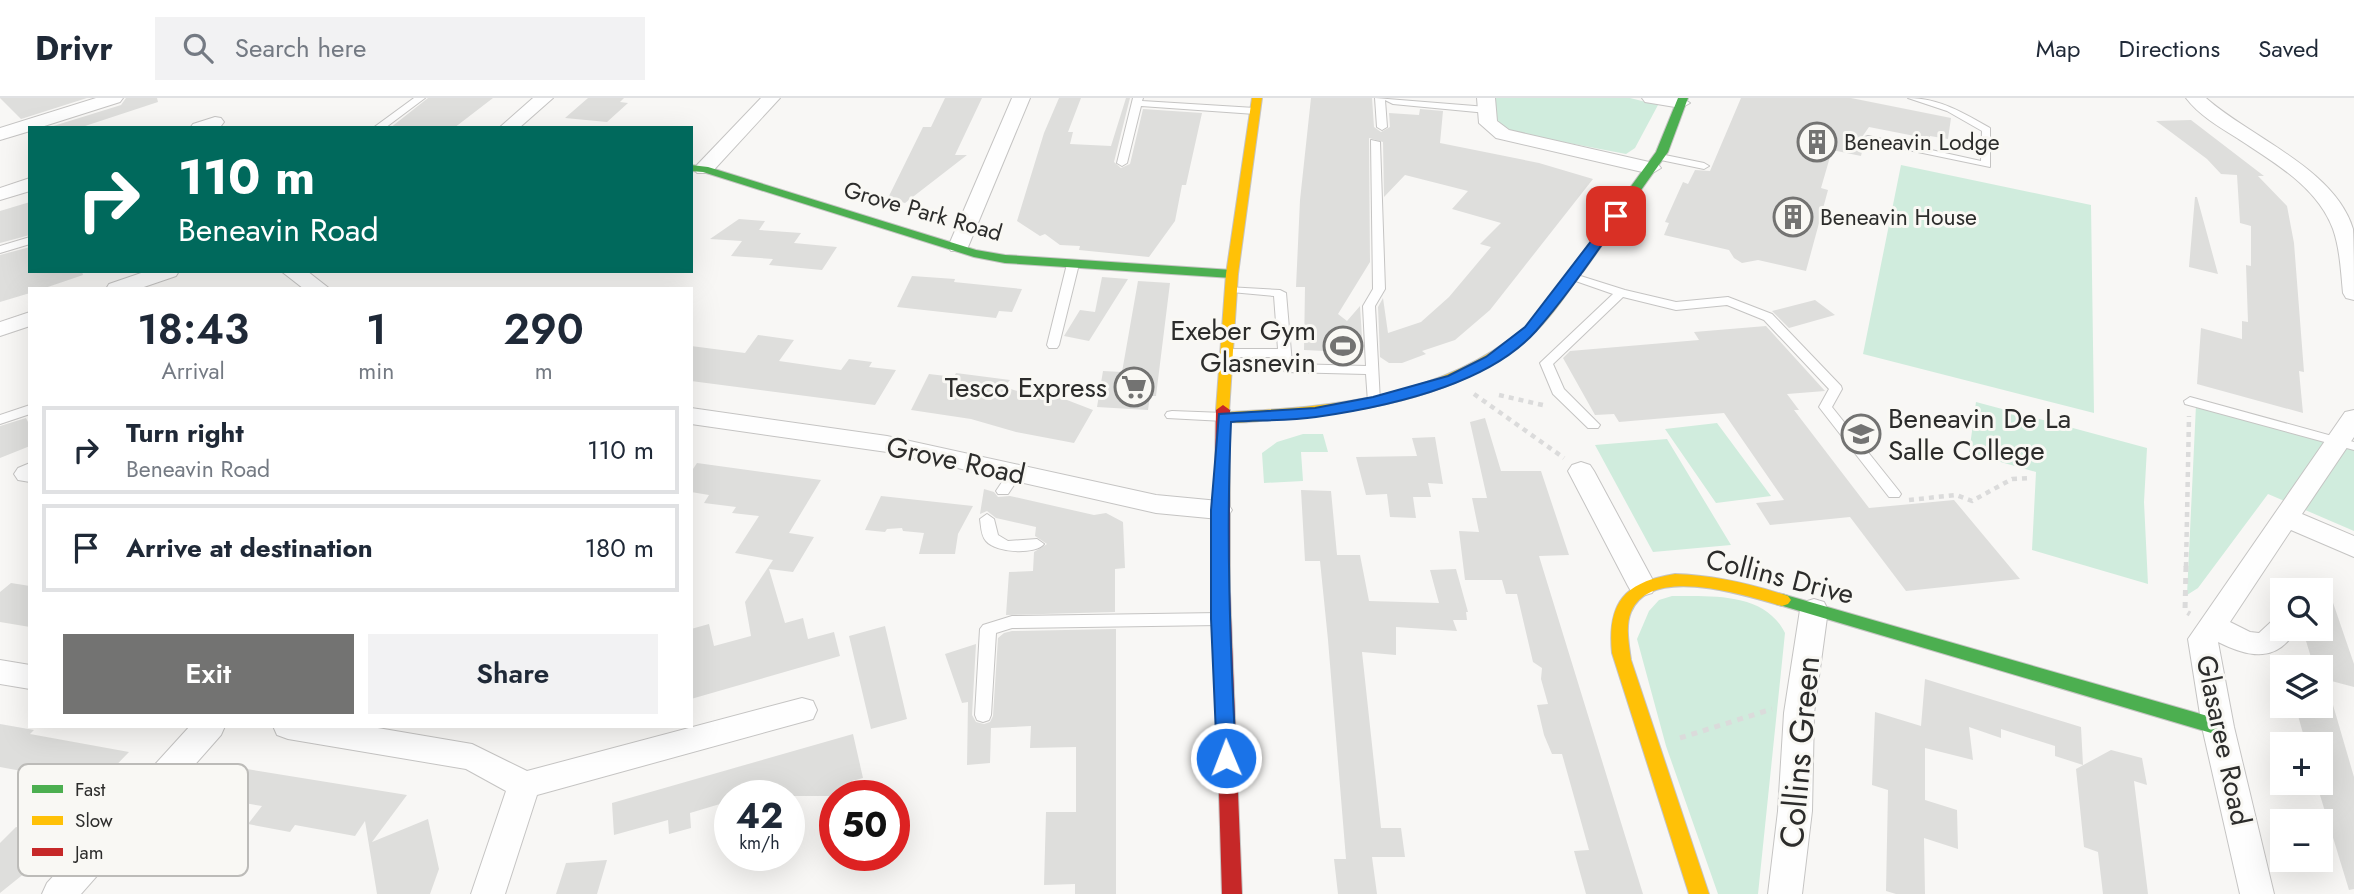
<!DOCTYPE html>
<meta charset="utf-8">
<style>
:root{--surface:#fff;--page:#f2f2f3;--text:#1f2937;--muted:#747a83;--line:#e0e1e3;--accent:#737372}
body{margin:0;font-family:Jost,sans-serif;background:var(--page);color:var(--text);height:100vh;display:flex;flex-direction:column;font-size:26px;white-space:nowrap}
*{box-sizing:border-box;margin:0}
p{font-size:23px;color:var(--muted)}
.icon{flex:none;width:38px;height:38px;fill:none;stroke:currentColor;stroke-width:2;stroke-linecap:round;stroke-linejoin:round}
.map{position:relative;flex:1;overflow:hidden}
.drawer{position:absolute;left:28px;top:189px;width:665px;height:441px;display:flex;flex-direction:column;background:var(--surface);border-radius:0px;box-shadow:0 7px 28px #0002}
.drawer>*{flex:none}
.banner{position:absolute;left:28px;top:28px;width:665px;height:147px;border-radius:0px;box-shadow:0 7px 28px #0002;background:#00695c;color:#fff;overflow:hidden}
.tools{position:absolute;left:2270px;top:480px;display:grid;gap:14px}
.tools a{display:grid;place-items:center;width:63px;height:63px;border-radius:0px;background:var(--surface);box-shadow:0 7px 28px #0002;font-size:35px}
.speed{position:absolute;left:714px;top:682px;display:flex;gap:14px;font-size:35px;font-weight:700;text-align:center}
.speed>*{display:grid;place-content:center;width:91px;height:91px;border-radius:50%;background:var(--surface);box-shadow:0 7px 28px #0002;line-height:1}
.speed small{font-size:18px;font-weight:400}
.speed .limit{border:10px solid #d22;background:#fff;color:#111}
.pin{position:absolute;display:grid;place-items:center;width:60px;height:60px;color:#fff;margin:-30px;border-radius:14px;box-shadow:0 4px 10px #0006}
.me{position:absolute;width:77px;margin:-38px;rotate:359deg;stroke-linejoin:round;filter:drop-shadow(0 0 5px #0008)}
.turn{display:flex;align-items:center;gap:24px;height:147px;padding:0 35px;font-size:32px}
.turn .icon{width:91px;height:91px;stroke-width:2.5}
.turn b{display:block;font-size:49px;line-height:60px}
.eta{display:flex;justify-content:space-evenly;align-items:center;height:119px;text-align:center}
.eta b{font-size:42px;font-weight:600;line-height:49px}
.action{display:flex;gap:14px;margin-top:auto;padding:14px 35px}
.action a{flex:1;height:80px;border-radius:0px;background:var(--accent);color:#fff;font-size:28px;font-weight:600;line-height:80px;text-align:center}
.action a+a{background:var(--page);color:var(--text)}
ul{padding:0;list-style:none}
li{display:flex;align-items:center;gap:21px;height:88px;margin:0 14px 10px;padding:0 21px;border:4px solid var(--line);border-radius:0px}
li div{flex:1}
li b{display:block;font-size:26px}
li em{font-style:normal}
header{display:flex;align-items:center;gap:42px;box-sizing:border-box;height:98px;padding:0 35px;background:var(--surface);border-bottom:2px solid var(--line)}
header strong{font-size:33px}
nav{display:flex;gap:38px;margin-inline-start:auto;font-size:24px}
.search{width:490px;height:63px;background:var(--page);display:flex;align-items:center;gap:18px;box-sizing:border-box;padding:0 24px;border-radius:0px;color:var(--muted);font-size:26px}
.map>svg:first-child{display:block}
.green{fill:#d0ecdd}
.building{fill:#dededc}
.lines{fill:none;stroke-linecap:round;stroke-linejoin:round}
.lane-casing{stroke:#c5c4c3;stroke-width:2}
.street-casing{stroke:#c5c4c3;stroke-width:2}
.fast-casing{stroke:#c5c4c3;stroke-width:2}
.slow-casing{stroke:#c5c4c3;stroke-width:2}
.jam-casing{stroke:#c5c4c3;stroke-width:2}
.path-far1{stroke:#dbdbdb;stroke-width:4.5;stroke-dasharray:5 5;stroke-linecap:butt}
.path{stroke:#dbdbdb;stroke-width:5;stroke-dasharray:6 6;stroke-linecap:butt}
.lane{fill:#fefefe;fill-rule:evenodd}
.street{fill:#fefefe;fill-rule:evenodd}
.fast{fill:#4caf50;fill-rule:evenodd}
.slow{fill:#ffc107;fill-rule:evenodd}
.jam{fill:#c62828;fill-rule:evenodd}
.route{fill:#1a73e8;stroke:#114b97;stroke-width:2}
.labels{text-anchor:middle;stroke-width:6;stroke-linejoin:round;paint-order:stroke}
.far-poi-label{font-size:23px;fill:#2c2c2b;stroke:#f9f8f4;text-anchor:start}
.far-street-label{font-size:23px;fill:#2c2c2b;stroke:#f9f8f4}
.poi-label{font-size:28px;fill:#2c2c2b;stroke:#f9f8f4;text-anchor:end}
.street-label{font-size:28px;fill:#2c2c2b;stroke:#f9f8f4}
.near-street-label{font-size:33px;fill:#2c2c2b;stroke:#f9f8f4}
.key{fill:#f9f8f4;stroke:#bcbbb8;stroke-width:2}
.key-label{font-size:19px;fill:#2c2c2b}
</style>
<header>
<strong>Drivr</strong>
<div class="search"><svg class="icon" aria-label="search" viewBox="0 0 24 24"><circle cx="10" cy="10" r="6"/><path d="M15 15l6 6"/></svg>Search here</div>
<nav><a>Map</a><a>Directions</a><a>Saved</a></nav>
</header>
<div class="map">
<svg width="2354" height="796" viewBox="0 0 2354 796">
<rect width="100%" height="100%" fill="#f8f7f5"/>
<!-- green -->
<path class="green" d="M1494 0H1630L1658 7 1635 50 1626 56 1505 33 1497 29Z
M1901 67 2091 107 2094 315 1863 256Z
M1976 304 2147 350 2144 404 2148 486 2032 452 2036 374 1969 355Z
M2196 307 2354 350V433L2268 396 2198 490 2187 497Z
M1717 325 1771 398 1716 405 1665 331Z
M1303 336H1323L1328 354H1301L1303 383 1264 385 1262 355 1277 344Z
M1667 341 1731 447 1653 454 1595 347Z
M1672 498C1711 498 1765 494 1785 535L1758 796H1718L1666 648 1637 541 1649 513 1659 502Z"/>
<!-- building -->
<path class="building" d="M0 0H87L21 21Z
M126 0H157L158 4 79 30H47L121 7Z
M428 0H493L454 30H390Z
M588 0H624L620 4 628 5 607 24 565 20Z
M945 0H982L955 57H967L905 105 888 100 923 29H931Z
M1059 0H1081L1068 34H1073L1070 46 1111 48 1126 0H1130L1114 64 1121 70 1130 66 1143 11 1202 15 1186 87H1182L1175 123 1149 159 1079 152 1080 148 1060 147 1045 136 1040 138 1017 123 1044 35Z
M1311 0H1372L1374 29 1381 34 1390 29 1389 15 1419 17 1420 11 1443 13 1440 45 1539 65 1593 81 1490 212 1455 242 1422 253 1426 256 1402 265H1389L1380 259 1378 209 1383 200 1388 235 1421 224 1449 199 1491 149 1480 146 1501 125 1452 111 1468 93 1405 77 1384 99 1383 44 1369 40 1370 164 1338 216 1347 223 1360 208 1363 255 1304 252 1305 189H1296L1300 102Z
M1741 0H1851L1951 20 1948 41 1930 38V41L1869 29 1862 39 1864 45 1861 58 1832 52 1821 90 1828 92 1806 173 1758 162 1742 165 1734 160 1729 152 1664 137 1669 125 1665 124 1683 84 1688 86 1695 72 1710 73Z
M2191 22 2264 78H2258L2287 108 2294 145 2304 274 2299 273 2303 315 2197 286 2201 230 2242 241V223L2248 224 2246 167 2251 168V128L2240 125 2237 77 2221 76 2207 61 2156 23Z
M2195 99H2197L2218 176 2189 169Z
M30 104V137L0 145V113Z
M739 121 765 123 759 132 801 135 794 145 837 149 822 172 769 167 773 161 731 158 742 143 710 141Z
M30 149V173H82L83 177 42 191H30V195L0 204V157Z
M912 178 955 181 954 184 1022 191 1012 214 999 213 996 220 897 209Z
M1102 179 1128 181 1089 243 1064 238 1080 212 1095 214Z
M1138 183 1170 185 1156 298H1150L1148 312 1097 309 1103 273 1122 274Z
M1815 202 1835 217 1789 230 1772 213Z
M1766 228 1825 293 1787 296 1799 312H1794L1869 410 1954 402 2020 481 1906 493 1850 419 1770 427 1756 405 1784 402 1724 315 1619 324 1614 316 1595 317 1563 260 1570 253 1699 242 1694 234Z
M758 237 794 242 779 263 841 272 849 261 872 264 869 269 896 272 875 307 691 283V248L745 255Z
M956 275 1010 282 1004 289 1048 302 1054 297 1093 312 1074 345 1016 334 971 321 911 312 929 276 954 279Z
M26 320 30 328V348L0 360V328Z
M1485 320 1501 373H1541L1569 457 1539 458 1643 796H1586L1574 753 1589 752 1562 656H1552L1544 637 1537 607 1548 606 1541 581 1542 570 1533 564 1517 496H1506L1502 482H1465L1459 433 1479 434 1472 400H1487L1470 324Z
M1435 339 1443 386 1428 385 1431 399H1413L1416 420 1390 419 1387 396 1366 397 1356 359 1417 358 1412 340Z
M697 365 821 382 789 435 814 439 793 474 769 471 785 525 803 520 808 541 834 534 840 558 691 601V531L709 526 714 548 751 538 745 504 773 462 735 455 759 418 732 415 736 409 704 405 709 397 691 394V374Z
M984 391 994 394 998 399 1010 398 1094 417 1106 415 1123 424 1125 470 1115 471V514L1006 517 1009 474 1033 473 1034 454 1047 446 1035 438 1036 429 996 420 987 413 980 416Z
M1301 392 1331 393 1337 457H1360L1369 503 1439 505 1430 472 1456 471 1468 514H1466L1467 522H1453L1457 533 1396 529V557L1362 554 1381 730H1401L1405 759H1372L1377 796H1338L1334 761H1346L1328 542 1320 463H1305Z
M881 398 973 408 958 436 955 456H919L924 435 903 433 902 430 887 431 885 434 865 432Z
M11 485 30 488V529L0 524V494Z
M2320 492 2329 493 2354 566V589L2320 580V569H2314L2302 530H2320Z
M885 528 907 621 871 631 849 538Z
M1116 531V796H1075V786L1044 787 1046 714H1076V649L1030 650 1031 628 991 630 990 665 967 667 968 604 962 605 945 556 976 546 972 617 976 624 984 626 990 624 993 618 998 540 1004 535 1012 533Z
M1925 581 2081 629 2083 667 2055 658V648L2001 631V640L1969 629 1973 662 1925 650V702L1957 712 1958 751 1924 740 1925 796H1896L1886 793 1888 692 1872 687 1875 614 1921 628Z
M2295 607H2333L2354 679V791L2349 792 2316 684H2320V646H2306Z
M0 626 34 632 30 636 129 654 97 687 0 669Z
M853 636 863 680 852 683 857 698H730V703L690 715 691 730 669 736 668 722 614 737 612 705Z
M2111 652 2142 660 2147 687 2134 683 2148 796H2103L2098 754 2084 749 2076 671Z
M247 671 407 697 372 744 428 721 439 771 430 796H377L365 723 355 738 295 727 290 734 248 726 262 708 221 701Z
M16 729 60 738 39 760 41 762 0 795V745Z
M607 762 597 796H556L566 765Z"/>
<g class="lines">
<defs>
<path id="lane" d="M414 0H425L385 30H373Z
M1133 0H1143L1142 3 1255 10 1260 13 1255 16 1141 8 1127 65 1122 68 1117 65Z
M1375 0 1487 9 1492 12 1487 15 1393 6 1385 2 1387 29 1382 32 1377 29Z
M1908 0C1939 0 1964 15 1990 30V69L1865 43V39L1868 38 1981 63 1982 33 1947 13Z
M1371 42 1380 44 1385 191 1375 208 1380 304 1374 308 1368 304 1366 276 1286 274 1280 270 1278 259H1227L1221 255 1227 251H1278L1274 198 1231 194 1227 193V189L1280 192 1286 195 1292 266 1366 268 1363 208 1373 191Z
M1660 56 1704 65 1709 68 1704 71 1656 61 1655 59Z
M30 139V146L0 155V148Z
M1073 163 1079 166 1059 247 1057 250H1049L1047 247 1067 166Z
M1571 175 1625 192 1676 204 1728 199 1772 216 1841 288 1842 291 1832 309 1899 393 1901 396 1899 399H1889L1819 309 1829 291 1764 222 1727 207 1676 212 1623 199 1553 266 1564 291 1600 327 1598 330H1588L1553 296 1540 265 1613 196 1567 180 1565 178Z
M2190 299 2354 344V352L2185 306 2184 303Z
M30 307V316L0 326V317Z
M1172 313 1224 315 1231 319 1224 323 1167 320 1165 317 1167 314Z
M1015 370 1020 372 1022 375 1008 396H998L996 393 1010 372Z
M987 416 994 421 998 437 1008 443 1037 441 1044 446C1035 457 996 455 986 443 981 438 981 427 980 421Z
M1219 515 1224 517 1227 521 1224 525 1219 527 1012 530 996 535 991 617 989 622 983 624 977 622 975 617 980 531 983 527 1012 518Z"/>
<path id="street" d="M96 0H123L120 4 38 30H30V33L0 42V30Z
M533 0H553L519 30H499Z
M761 0H780L711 75H697L694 71 697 67Z
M1012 0H1030L968 149 965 153H951L948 149Z
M1477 0H1495L1497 23 1509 32 1658 66 1661 70 1651 76 1496 40 1479 25Z
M1642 0H1682L1690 5 1681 10 1645 4Z
M2186 0H2206C2250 39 2335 71 2353 131 2354 149 2354 182 2354 202L2346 200 2343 195C2341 174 2340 151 2333 131 2317 88 2273 64 2237 40 2219 29 2199 17 2186 0Z
M215 19 221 20 224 24 221 28 190 30 193 26Z
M30 80V93L0 102V90Z
M147 173H179L176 178 138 191H106L109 186Z
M281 173H307L330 191H304Z
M30 214V228L0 238V224Z
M691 310 887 338 1156 397 1219 403 1228 406 1232 412 1228 418 1219 421 1156 415 887 354 691 326Z
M2354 312V339L2302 416 2354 438V459L2291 432 2230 524 2250 534 2259 535 2273 522 2282 519V530H2297C2278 565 2250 560 2218 544L2234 629 2274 796H2240L2202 629 2188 541 2345 314Z
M1581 364 1590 367 1594 373 1656 488 1652 495 1642 498 1632 495 1628 488 1568 373 1572 367Z
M30 365V384L18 382 14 376 18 370Z
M1814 501 1824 504 1828 512 1814 615 1812 713 1802 796H1768L1778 713 1784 615 1800 512 1804 504Z
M0 562 30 567V591L0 586Z
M802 600 813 603 817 612 813 621 537 697 505 796H471L506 693 466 671 288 641 277 637 273 628H366L472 646 527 673Z
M190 628H225L221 637 81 796H42L47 785Z"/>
<path id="fast" d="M1678 0H1688L1668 54 1583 174H1573V168L1656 54Z
M691 67 708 69 976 152 1005 157 1232 172 1238 176 1232 180 1005 165 974 159 703 74 691 73Z
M1782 496 2218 621 2225 624 2227 629 2225 634 2218 637 1776 506 1773 502 1776 498Z"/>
<path id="slow" d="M1252 0H1262L1238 176 1229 314C1332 309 1440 300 1523 231 1543 213 1557 189 1573 168L1578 167 1584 171C1570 191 1556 213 1539 230 1477 293 1378 313 1293 319 1271 321 1241 328 1219 322L1217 319 1219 316 1216 312 1226 176Z
M1675 476C1714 477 1751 486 1788 498L1791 502 1788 506 1782 508C1747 498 1651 466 1631 514 1625 528 1629 547 1631 562L1709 796H1689L1612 555C1607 504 1625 484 1675 476Z"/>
<path id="jam" d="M1223 307 1230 312V494L1242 796H1222L1213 494 1216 312Z"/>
</defs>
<!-- lane casing -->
<use href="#lane" class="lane-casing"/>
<!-- street casing -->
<use href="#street" class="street-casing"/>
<!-- fast casing -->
<use href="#fast" class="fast-casing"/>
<!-- slow casing -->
<use href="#slow" class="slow-casing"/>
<!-- jam casing -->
<use href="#jam" class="jam-casing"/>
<!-- path-far1 -->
<path class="path-far1" d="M1474 296 1564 360
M1499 297 1547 308
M1909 402 1956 397 1972 403 2012 381 2032 380
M2186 469 2189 318"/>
<!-- path -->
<path class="path" d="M2186 468 2185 513 2190 516
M1680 640 1772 611"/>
<!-- lane -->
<use href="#lane" class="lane"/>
<!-- street -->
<use href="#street" class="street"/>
<!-- fast -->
<use href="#fast" class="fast"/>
<!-- slow -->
<use href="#slow" class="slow"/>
<!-- jam -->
<use href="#jam" class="jam"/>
</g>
<!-- route -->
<path class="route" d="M1616 114 1622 118C1595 156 1567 198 1536 233 1487 288 1386 309 1316 319 1288 323 1259 322 1231 324 1226 436 1230 547 1236 660L1233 665 1226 668 1220 665 1217 660 1211 521V412L1219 316 1315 310 1373 299 1448 278 1486 259 1525 229 1612 116Z"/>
<!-- icons -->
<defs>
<symbol id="building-ring" viewBox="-11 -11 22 22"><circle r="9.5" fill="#f9f8f4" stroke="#737372" stroke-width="1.5"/><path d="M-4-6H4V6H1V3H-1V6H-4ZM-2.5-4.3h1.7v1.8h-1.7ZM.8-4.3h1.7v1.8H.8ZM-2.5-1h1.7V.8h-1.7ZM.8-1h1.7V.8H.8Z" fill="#737372"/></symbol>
<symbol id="stadium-ring" viewBox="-11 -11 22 22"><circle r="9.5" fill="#f9f8f4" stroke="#737372" stroke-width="1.5"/><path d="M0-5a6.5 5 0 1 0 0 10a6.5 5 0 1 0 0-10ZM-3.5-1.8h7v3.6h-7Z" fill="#737372"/></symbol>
<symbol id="supermarket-ring" viewBox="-11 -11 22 22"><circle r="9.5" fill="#f9f8f4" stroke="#737372" stroke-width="1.5"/><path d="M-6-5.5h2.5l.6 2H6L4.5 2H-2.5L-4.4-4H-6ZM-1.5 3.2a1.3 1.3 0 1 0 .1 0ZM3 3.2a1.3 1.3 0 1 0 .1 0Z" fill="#737372"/></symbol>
<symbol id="school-ring" viewBox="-11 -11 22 22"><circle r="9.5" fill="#f9f8f4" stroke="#737372" stroke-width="1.5"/><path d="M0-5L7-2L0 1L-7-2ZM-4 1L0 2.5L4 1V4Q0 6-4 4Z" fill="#737372"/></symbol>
</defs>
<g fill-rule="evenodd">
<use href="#building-ring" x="1795" y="22" width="44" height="44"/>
<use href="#building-ring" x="1771" y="97" width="44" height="44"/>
<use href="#stadium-ring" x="1321" y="226" width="44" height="44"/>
<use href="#supermarket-ring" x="1112" y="267" width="44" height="44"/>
<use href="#school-ring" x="1839" y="314" width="44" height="44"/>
</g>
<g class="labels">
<!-- far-poi labels -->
<g class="far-poi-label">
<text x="1844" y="52">Beneavin Lodge</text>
<text x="1820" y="127">Beneavin House</text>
</g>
<!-- far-street labels -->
<g class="far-street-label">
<text transform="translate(923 113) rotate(16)" y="8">Grove Park Road</text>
</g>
<!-- poi labels -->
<g class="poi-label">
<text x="1316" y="242">Exeber Gym<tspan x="1316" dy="32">Glasnevin</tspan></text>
<text x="1107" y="299">Tesco Express</text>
<text x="1888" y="330" text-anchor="start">Beneavin De La<tspan x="1888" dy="32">Salle College</tspan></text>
</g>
<!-- street labels -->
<g class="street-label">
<text transform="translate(956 362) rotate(12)" y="10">Grove Road</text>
<text transform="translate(1780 478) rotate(14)" y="10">Collins Drive</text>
<text transform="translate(2224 642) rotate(78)" y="10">Glasaree Road</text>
</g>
<!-- near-street labels -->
<g class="near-street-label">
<text transform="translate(1799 654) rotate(-85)" y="12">Collins Green</text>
</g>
</g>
<!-- legend -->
<rect x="18" y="666" width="230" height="112" rx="10" class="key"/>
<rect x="32" y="687" width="31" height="8" fill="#4caf50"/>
<rect x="32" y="718" width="31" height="9" fill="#ffc107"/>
<rect x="32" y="750" width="31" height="8" fill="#c62828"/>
<g class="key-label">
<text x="75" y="698">Fast</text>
<text x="75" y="729">Slow</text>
<text x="75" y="761">Jam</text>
</g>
</svg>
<div class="tools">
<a><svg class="icon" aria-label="search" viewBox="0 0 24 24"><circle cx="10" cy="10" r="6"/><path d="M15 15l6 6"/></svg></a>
<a><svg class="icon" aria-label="layers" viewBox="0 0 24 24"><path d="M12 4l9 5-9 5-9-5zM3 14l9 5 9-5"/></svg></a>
<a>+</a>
<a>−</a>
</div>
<div class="speed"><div>42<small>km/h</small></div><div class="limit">50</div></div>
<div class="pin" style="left:1616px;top:118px;background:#d93025"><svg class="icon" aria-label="arrive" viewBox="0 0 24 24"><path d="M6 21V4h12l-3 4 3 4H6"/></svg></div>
<svg class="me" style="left:1226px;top:660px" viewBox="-20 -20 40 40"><circle r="17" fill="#1a73e8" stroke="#fff" stroke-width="3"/><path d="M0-11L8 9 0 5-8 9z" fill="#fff"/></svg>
<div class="banner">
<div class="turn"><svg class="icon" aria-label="right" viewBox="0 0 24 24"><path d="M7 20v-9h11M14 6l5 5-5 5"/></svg><div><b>110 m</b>Beneavin Road</div></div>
</div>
<section class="drawer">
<div class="eta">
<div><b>18:43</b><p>Arrival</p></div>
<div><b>1</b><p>min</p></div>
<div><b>290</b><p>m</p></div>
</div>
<ul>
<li><svg class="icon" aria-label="right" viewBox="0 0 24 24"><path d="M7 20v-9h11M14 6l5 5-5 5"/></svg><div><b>Turn right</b><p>Beneavin Road</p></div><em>110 m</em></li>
<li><svg class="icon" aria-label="arrive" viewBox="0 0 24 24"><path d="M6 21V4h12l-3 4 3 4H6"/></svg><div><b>Arrive at destination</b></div><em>180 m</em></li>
</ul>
<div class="action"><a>Exit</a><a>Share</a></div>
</section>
</div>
